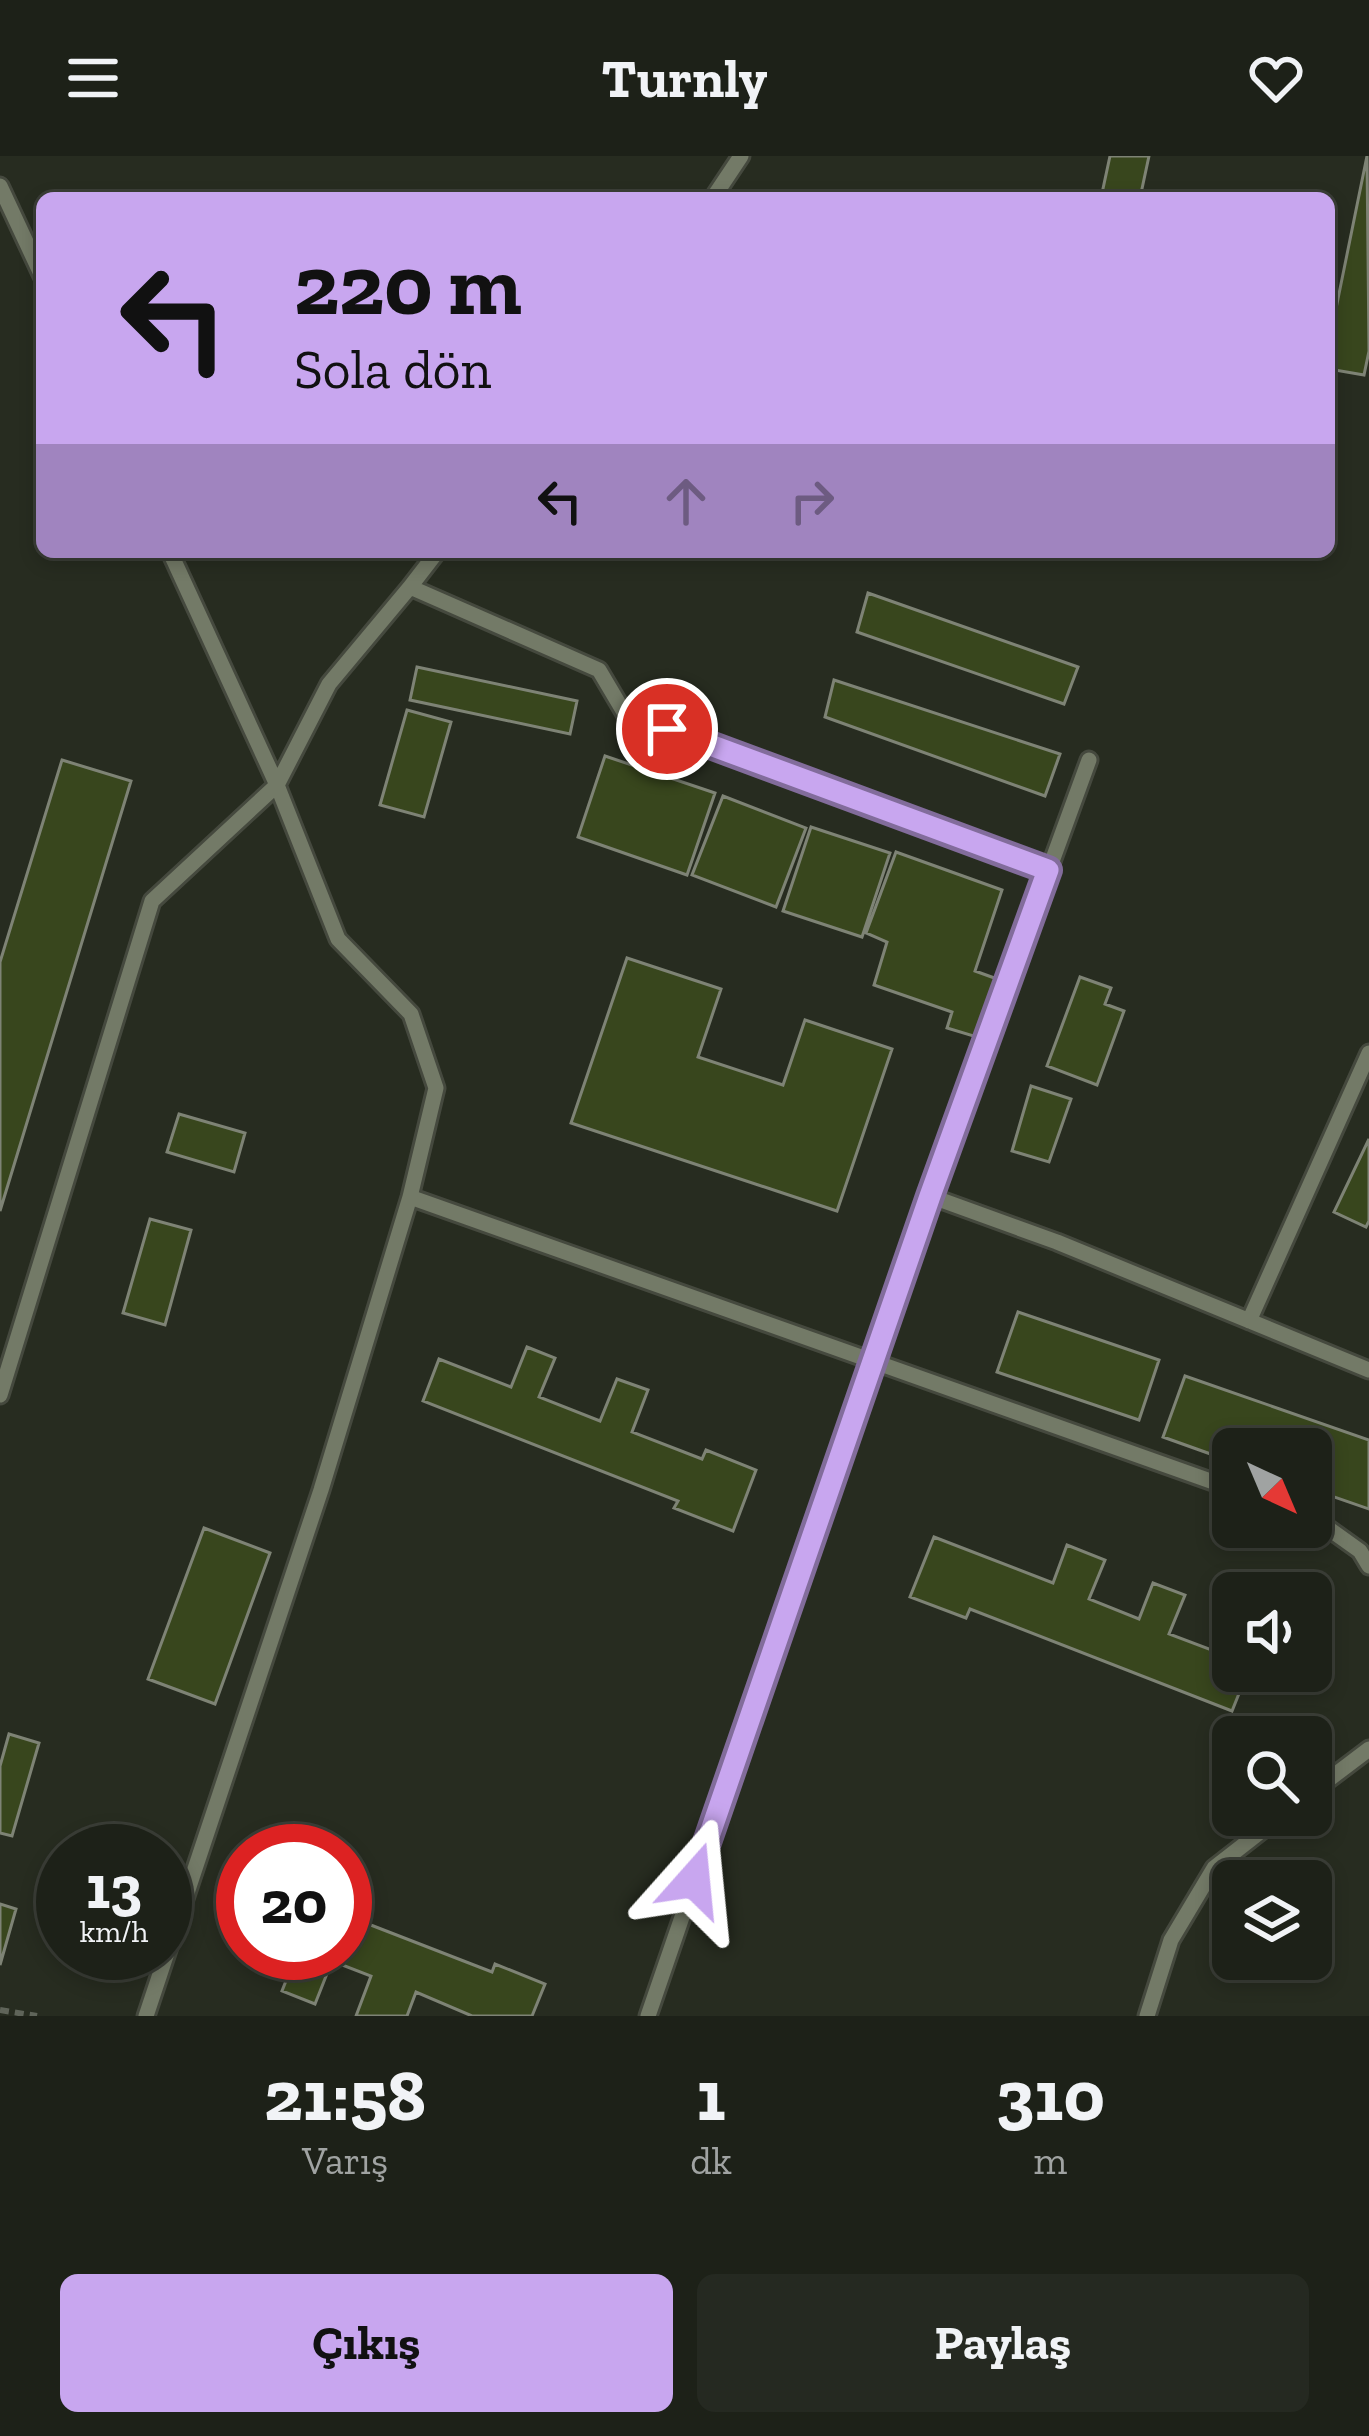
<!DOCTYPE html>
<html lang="tr">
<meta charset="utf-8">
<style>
:root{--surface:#1d2118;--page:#252921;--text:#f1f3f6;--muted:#a0a3a2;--line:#3b3e37;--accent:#c8a6ef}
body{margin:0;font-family:"Zilla Slab",serif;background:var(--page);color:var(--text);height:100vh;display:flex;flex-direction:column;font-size:45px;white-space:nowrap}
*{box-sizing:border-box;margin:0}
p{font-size:39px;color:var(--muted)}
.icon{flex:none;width:66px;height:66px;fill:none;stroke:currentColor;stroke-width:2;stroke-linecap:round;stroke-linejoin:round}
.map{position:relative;height:1860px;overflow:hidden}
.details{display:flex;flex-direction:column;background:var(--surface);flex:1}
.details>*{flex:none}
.banner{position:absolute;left:36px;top:36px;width:1299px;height:366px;border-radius:18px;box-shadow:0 6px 18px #0003,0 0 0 3px var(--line);background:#c8a6ef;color:#111;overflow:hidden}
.needle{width:78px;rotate:136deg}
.fabs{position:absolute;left:1212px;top:1272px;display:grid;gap:24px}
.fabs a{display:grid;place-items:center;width:120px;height:120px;border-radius:18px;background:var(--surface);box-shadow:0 6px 18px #0003,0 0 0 3px var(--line);font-size:60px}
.speed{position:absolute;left:36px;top:1668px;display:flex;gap:24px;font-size:60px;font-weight:700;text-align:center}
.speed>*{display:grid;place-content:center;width:156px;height:156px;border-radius:50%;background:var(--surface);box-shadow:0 6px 18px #0003,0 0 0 3px var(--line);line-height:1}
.speed small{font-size:30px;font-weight:400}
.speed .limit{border:18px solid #d22;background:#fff;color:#111}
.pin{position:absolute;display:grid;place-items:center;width:102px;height:102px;color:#fff;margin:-51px;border:6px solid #fff;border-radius:50%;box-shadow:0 3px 12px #0007}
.me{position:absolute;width:132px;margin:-66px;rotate:18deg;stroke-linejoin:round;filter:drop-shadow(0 0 9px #0008)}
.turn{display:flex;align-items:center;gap:42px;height:252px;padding:0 60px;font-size:54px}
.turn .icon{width:156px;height:156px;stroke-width:2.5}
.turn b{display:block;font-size:84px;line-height:102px}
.lanes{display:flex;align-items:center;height:114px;padding:0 60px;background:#0003;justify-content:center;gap:60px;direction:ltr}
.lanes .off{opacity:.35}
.eta{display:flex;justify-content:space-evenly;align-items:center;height:204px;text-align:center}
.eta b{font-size:72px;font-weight:700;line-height:84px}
.cta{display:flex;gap:24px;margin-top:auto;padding:24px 60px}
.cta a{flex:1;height:138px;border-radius:18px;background:var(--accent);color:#111;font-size:48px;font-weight:700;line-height:138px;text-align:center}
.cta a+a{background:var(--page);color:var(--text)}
header{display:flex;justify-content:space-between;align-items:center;height:156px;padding:0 60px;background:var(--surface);font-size:54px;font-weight:700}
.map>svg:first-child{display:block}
.building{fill:#38461d;stroke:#7e8375;stroke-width:3}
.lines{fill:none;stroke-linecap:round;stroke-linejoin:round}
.lane-casing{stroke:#45493e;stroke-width:21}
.path{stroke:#5f6459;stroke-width:6;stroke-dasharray:9 6;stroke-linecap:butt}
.lane{stroke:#737a67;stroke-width:15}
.route-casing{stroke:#826c9b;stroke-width:30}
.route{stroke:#c8a6ef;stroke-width:21}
</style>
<header><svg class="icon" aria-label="menu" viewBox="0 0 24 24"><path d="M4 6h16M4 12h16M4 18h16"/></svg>Turnly<svg class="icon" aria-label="heart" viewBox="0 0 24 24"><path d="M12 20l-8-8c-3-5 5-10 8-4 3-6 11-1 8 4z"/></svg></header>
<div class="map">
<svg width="1369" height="1860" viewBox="0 0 1369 1860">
<rect width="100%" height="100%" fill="#272c20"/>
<!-- building -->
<path class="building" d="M1110 0H1149L1140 42H1101Z
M1367 0 1369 195 1364 219 1329 213V187Z
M868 437 1078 511 1064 548 857 476Z
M417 511 577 545 570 578 410 544Z
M834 524 1060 598 1045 640 825 561Z
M407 554 451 566 424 661 380 649Z
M605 600 715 637 687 719 578 681Z
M62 604 131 625 0 1055V806Z
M723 640 806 672 776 751 692 719Z
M811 671 890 697 862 781 783 755Z
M896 696 1002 734 975 815 1000 824 980 882 947 872 952 856 874 829 887 786 866 777Z
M627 802 721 833 698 901 783 929 805 864 892 893 837 1055 571 967Z
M1080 821 1111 832 1105 848 1124 855 1097 929 1047 910Z
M1031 930 1071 943 1049 1006 1012 995Z
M179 958 245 977 234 1016 167 996Z
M1369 983V1065L1366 1071 1334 1056Z
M150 1063 191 1074 165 1169 123 1157Z
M1018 1156 1159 1204 1139 1264 997 1216Z
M527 1191 555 1202 539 1241 600 1265 617 1223 648 1234 632 1276 702 1303 706 1294 756 1314 733 1375 674 1352 678 1345 423 1245 439 1203 511 1231Z
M1185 1220 1369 1284V1353L1311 1333V1293H1233V1306L1163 1281Z
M204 1372 270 1397 215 1548 148 1523Z
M934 1381 1053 1427 1067 1389 1105 1404 1089 1443 1139 1463 1153 1427 1185 1439 1169 1478 1233 1502V1515H1248L1232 1555 970 1453 966 1462 910 1441Z
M9 1578 39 1587 12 1680 0 1677V1610Z
M243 1720V1766L227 1760Z
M0 1748 16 1753 0 1809Z
M345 1759 492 1816 495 1808 545 1828 532 1860H472L416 1836 407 1860H356L371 1820 332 1805 315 1848 282 1835 297 1797H345Z"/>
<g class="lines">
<defs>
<path id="lane" d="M0 30 42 120
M713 42 741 0
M410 431 437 396
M930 1040 1057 1086 1369 1214
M410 1041 1233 1333
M1249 1165 1369 897
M0 1239 152 745 277 629 329 528 410 431 599 514 625 558 1048 714
M1311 1360 1360 1395 1369 1410
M1311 1637 1369 1593
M146 1860 321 1334 410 1041 436 932 411 858 338 783 277 629 170 396
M648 1860 930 1040 1089 604
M1147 1860 1171 1784 1214 1712 1282 1659"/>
</defs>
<!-- lane casing -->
<use href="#lane" class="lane-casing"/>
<!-- path -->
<path class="path" d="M0 1854 37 1860"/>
<!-- lane -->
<use href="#lane" class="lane"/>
</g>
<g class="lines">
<defs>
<path id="route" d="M667 573 1048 714 930 1040 694 1724"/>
</defs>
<!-- route casing -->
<use href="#route" class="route-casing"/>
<!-- route -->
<use href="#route" class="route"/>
</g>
</svg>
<div class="fabs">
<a><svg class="needle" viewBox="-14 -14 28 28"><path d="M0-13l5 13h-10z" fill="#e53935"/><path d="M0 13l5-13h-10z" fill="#a0a3a2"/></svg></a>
<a><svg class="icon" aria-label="sound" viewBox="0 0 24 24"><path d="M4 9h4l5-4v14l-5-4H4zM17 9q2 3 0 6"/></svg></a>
<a><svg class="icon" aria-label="search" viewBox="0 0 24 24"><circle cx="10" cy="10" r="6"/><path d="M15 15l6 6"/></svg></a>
<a><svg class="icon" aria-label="layers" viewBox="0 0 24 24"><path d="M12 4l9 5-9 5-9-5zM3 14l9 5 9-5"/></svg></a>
</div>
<div class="speed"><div>13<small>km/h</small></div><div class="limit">20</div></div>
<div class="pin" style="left:667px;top:573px;background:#d93025"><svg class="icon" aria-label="arrive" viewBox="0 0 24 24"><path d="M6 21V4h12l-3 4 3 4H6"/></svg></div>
<svg class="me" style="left:694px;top:1724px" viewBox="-20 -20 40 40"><path d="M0-17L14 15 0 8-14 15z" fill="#c8a6ef" stroke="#fff" stroke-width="4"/></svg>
<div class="banner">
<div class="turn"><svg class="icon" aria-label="left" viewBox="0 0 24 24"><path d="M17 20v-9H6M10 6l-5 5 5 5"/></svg><div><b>220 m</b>Sola dön</div></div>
<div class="lanes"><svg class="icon" aria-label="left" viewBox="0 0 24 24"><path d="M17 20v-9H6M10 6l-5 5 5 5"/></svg><svg class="icon off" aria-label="ahead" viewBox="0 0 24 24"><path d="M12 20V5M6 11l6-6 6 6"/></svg><svg class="icon off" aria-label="right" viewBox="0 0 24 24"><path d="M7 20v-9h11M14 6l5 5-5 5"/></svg></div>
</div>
</div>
<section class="details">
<div class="eta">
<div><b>21:58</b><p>Varış</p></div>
<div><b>1</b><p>dk</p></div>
<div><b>310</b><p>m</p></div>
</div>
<div class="cta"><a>Çıkış</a><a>Paylaş</a></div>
</section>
